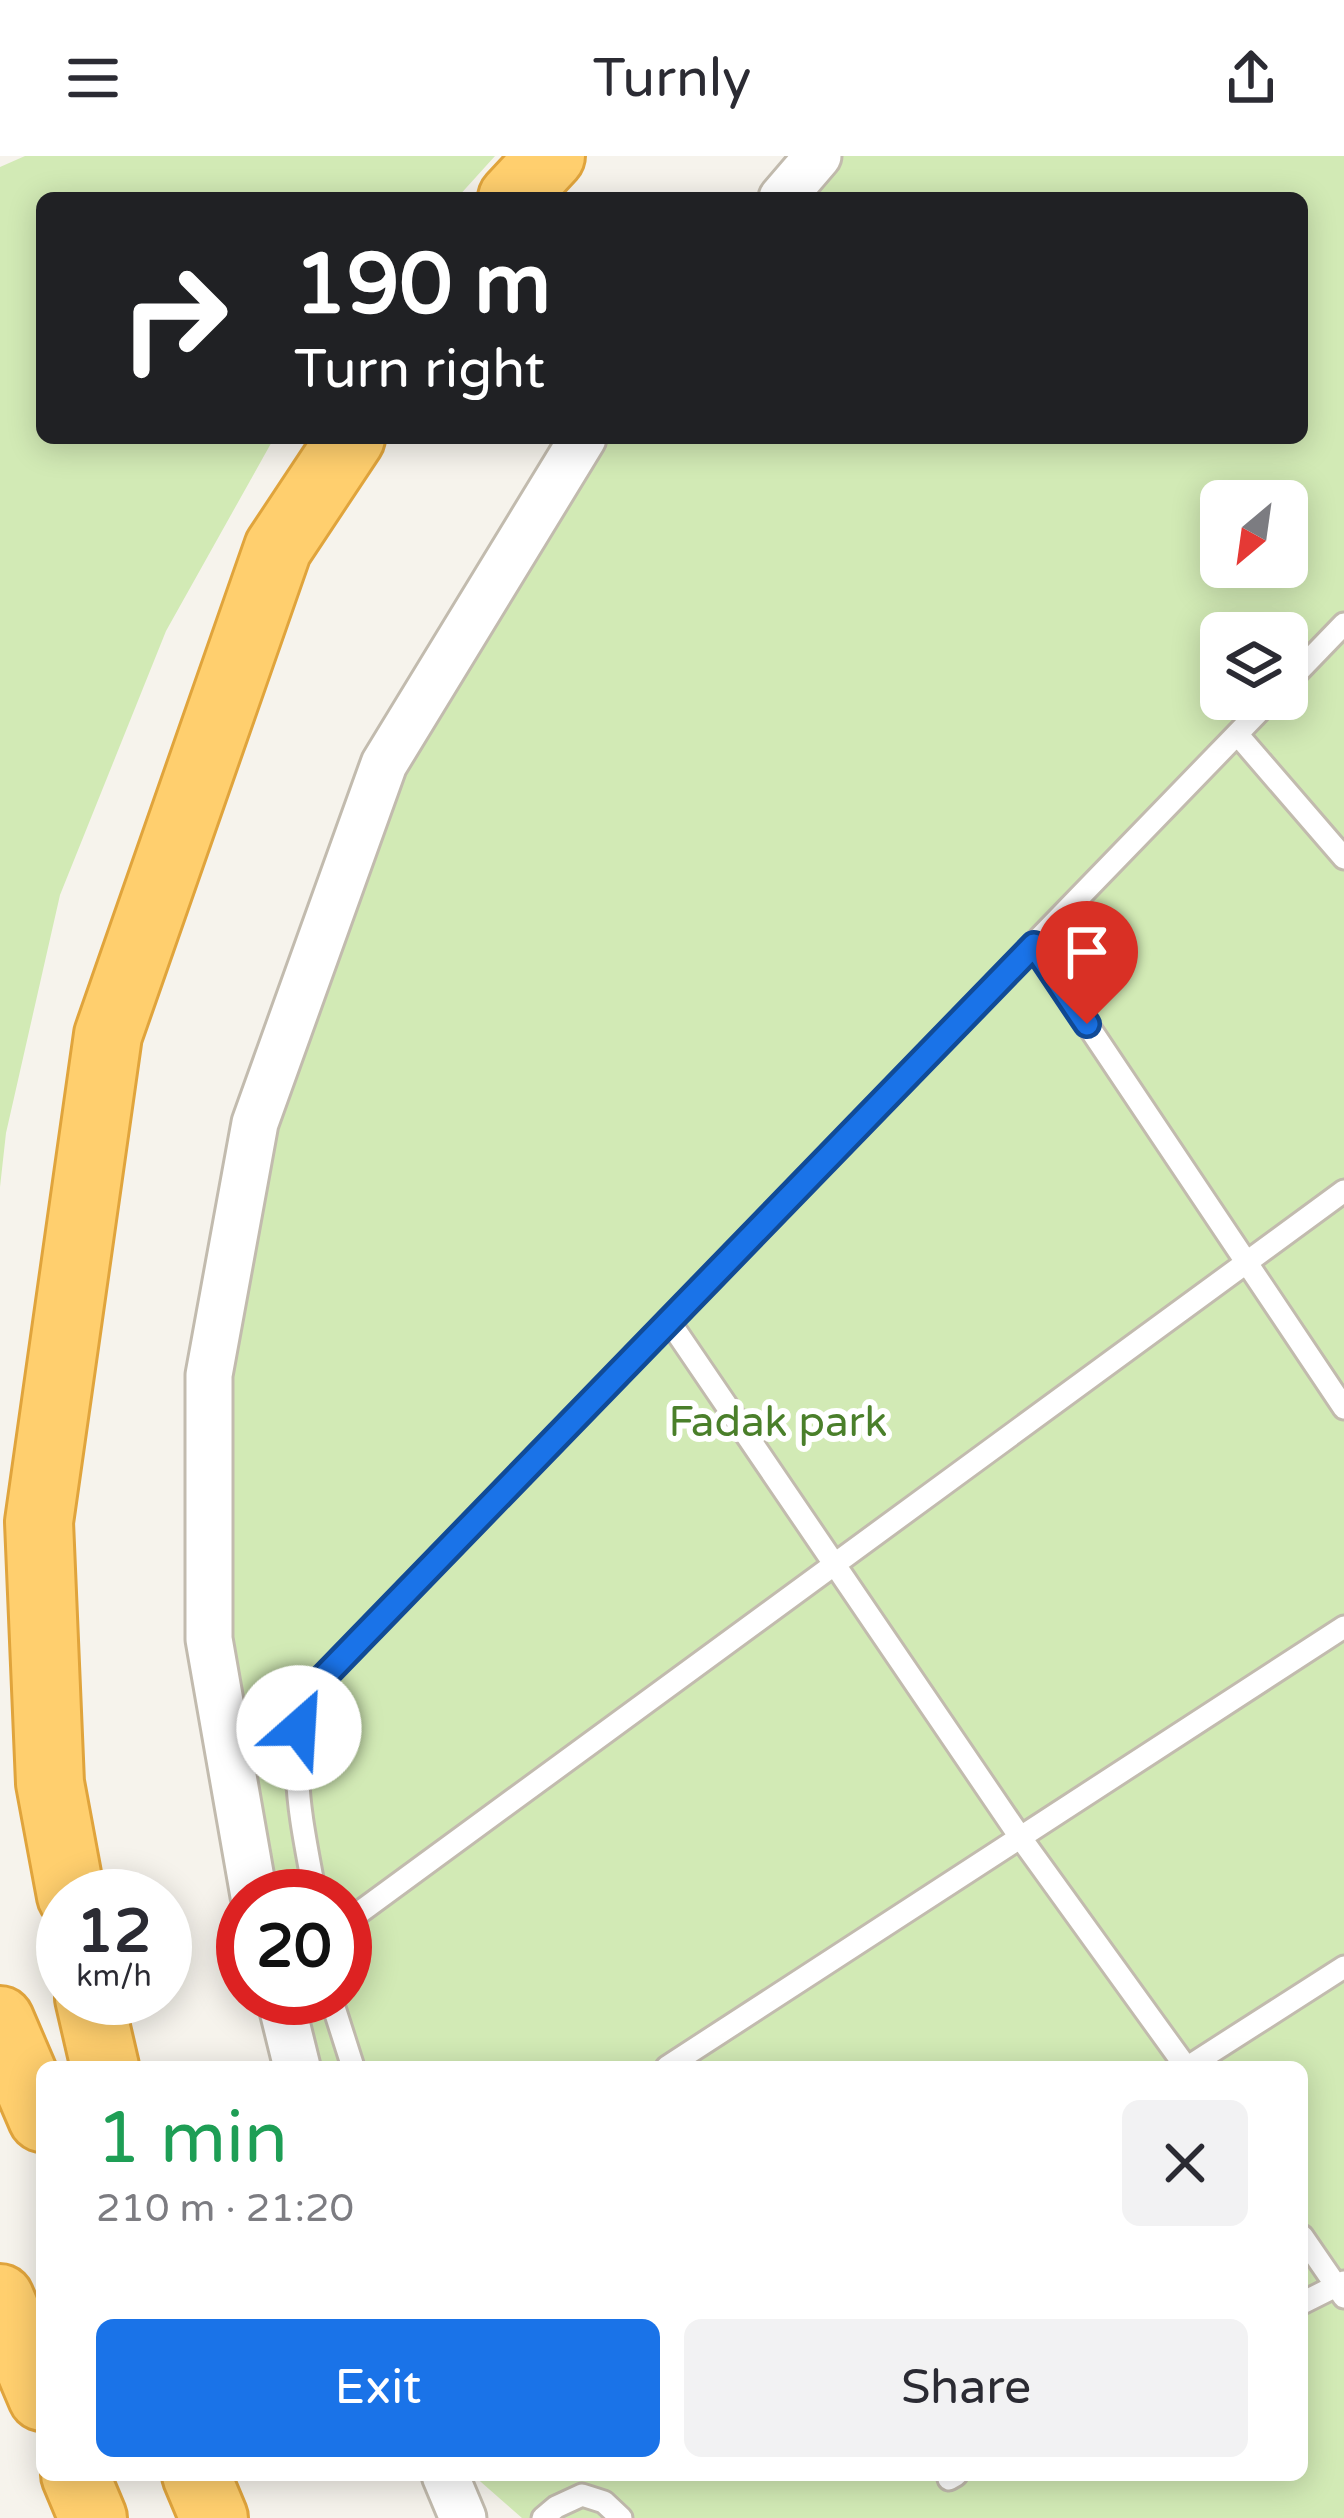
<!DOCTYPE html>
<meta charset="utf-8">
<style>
:root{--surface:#fff;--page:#f2f2f3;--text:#2b2b33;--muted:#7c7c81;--accent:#1a73e8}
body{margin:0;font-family:"Varela Round",sans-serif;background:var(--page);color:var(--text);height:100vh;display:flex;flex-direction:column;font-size:45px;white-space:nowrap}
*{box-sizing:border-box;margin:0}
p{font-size:39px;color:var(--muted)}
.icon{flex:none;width:66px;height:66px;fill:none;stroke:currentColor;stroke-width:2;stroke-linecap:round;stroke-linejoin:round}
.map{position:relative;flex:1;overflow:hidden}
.details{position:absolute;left:36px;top:1905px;width:1272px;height:420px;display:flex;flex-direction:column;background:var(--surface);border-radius:18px;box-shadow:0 6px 30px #0003}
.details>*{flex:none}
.hud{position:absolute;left:36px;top:36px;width:1272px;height:252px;border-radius:18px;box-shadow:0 6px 30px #0003;background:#202124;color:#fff;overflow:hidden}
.needle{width:78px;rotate:209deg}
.fabs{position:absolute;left:1200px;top:324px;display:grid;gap:24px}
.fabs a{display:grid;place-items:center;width:108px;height:108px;border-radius:18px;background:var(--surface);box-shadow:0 6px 30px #0003;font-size:60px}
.speed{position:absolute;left:36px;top:1713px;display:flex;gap:24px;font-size:60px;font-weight:700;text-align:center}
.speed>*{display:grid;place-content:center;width:156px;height:156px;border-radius:50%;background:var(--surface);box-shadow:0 6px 30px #0003;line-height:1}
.speed small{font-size:30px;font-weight:400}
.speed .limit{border:18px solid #d22;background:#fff;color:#111}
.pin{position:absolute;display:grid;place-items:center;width:102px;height:102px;color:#fff;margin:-123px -51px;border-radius:50% 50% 50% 0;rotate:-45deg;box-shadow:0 0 12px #0007}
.pin .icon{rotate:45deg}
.me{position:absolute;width:132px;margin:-66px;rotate:26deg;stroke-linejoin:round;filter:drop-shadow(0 0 9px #0008)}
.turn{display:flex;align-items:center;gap:42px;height:252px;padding:0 60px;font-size:54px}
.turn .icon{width:156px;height:156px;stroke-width:2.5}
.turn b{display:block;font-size:84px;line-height:102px}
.round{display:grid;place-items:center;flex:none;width:126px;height:126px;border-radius:18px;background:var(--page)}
.overview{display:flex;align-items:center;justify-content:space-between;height:204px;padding:0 60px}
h1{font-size:72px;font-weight:600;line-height:90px;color:#1e9e55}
.cta{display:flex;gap:24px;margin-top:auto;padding:24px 60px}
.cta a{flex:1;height:138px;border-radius:18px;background:var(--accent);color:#fff;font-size:48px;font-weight:600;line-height:138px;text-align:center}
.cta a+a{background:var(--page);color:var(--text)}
header{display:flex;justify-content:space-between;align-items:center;height:156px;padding:0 60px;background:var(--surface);font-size:54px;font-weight:600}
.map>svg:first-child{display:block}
.green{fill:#d2eab5;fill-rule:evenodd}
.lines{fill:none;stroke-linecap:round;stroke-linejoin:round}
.service-casing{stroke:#c2bbae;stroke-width:27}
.minor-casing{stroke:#c2bbae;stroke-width:51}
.motorway-casing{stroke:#e0a43c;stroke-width:72}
.service{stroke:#fff;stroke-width:21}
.minor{stroke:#fff;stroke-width:45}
.motorway{stroke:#ffcf6e;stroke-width:66}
.route-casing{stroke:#114b97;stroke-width:30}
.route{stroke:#1a73e8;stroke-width:21}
.labels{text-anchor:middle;stroke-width:12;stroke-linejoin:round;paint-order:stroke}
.park-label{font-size:42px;fill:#4a7f2a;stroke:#fff}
</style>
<header><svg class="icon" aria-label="menu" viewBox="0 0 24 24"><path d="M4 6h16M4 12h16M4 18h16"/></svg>Turnly<svg class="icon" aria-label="share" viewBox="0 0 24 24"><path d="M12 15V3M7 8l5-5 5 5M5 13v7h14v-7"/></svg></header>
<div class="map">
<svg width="1344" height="2362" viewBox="0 0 1344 2362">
<rect width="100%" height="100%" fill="#f6f3ec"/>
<!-- green -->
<path class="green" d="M25 0H495L457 42H42V282H274L166 475 60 739 6 977 0 1031V11Z
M818 0H1344V2362H522L473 2319H1302V1911H297L280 1842H345V1740H256L209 1483V1219L255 967 384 608 583 282H1302V42H782ZM1221 345H1287V411H1221ZM1221 477H1287V543H1221Z"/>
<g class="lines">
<defs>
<path id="service" d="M1287 527 1344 468
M1237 578 1344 702
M1034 789 1344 1252
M669 1165 1020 1681 1186 1911
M315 1740C304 1673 281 1592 316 1529L1271 543
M345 1767 1344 1035
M331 1842 353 1911
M667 1911 1344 1471
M1188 1911 1344 1811
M1302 2080 1344 2141
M1302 2147 1344 2126
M949 2323 956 2319
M543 2362 556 2351 582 2339 604 2346 621 2362"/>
<path id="minor" d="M782 42 818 0
M254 1740 209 1483V1219L255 967 384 608 583 282
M280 1842 297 1911
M445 2319 463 2362"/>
<path id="motorway" d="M512 42 551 0
M71 1740 50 1627 39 1366 108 879 278 392 351 282
M89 1842 105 1911
M0 1864 42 1962
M0 2142 42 2241
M75 2319 93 2362
M196 2319 214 2362"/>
</defs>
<!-- service casing -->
<use href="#service" class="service-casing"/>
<!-- minor casing -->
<use href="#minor" class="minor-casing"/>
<!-- motorway casing -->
<use href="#motorway" class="motorway-casing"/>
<!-- service -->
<use href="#service" class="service"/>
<!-- minor -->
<use href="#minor" class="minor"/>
<!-- motorway -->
<use href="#motorway" class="motorway"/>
</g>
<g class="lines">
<defs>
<path id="route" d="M299 1572 316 1529 1034 789 1087 868"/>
</defs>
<!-- route casing -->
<use href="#route" class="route-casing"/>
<!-- route -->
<use href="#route" class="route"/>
</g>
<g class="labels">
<!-- park labels -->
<g class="park-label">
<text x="778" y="1280">Fadak park</text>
</g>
</g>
</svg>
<div class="fabs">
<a><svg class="needle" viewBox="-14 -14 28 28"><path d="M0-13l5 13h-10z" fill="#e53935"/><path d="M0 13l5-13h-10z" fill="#7c7c81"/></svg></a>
<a><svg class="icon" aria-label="layers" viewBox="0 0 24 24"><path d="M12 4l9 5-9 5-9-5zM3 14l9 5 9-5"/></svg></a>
</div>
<div class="speed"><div>12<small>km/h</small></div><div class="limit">20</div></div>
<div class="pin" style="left:1087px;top:868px;background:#d93025"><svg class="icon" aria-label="arrive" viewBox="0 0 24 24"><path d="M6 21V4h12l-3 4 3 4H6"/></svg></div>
<svg class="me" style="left:299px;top:1572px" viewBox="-20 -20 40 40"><circle r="19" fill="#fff"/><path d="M0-13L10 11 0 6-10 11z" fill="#1a73e8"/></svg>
<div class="hud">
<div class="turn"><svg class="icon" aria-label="right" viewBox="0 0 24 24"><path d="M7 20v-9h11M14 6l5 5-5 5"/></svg><div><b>190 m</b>Turn right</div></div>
</div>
<section class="details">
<div class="overview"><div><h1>1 min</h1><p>210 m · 21:20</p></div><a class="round"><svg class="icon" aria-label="close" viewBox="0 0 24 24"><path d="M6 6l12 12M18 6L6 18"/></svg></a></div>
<div class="cta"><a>Exit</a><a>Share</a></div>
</section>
</div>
